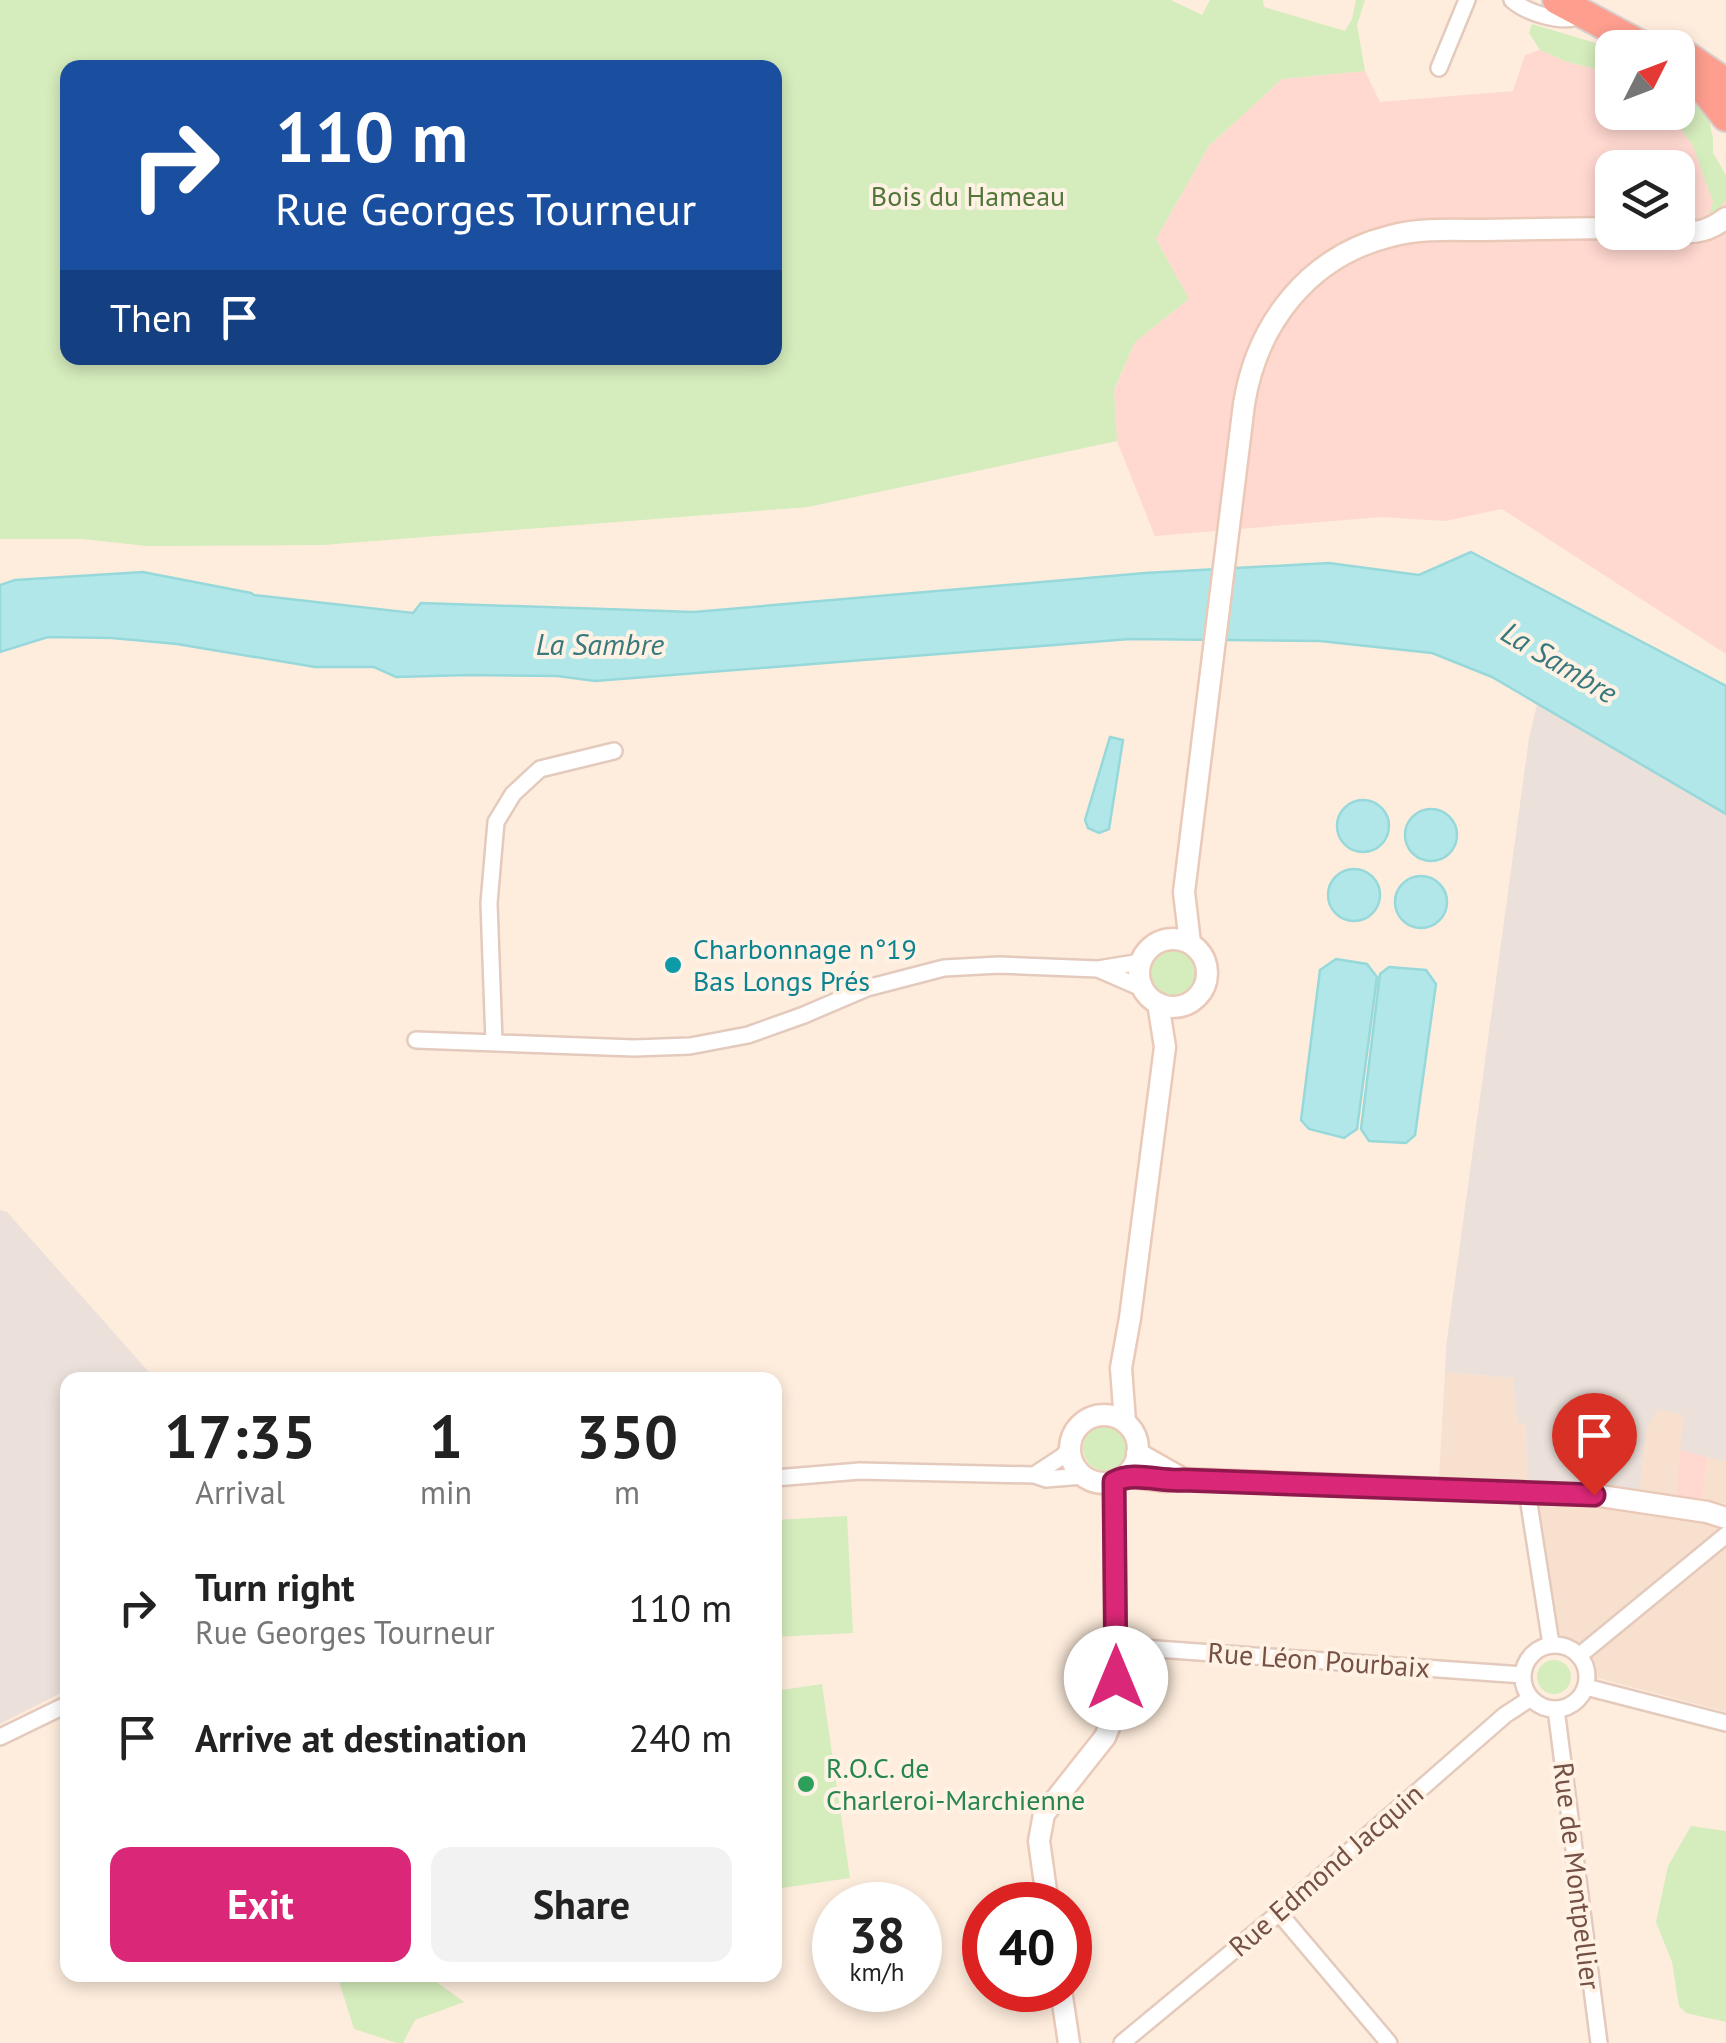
<!DOCTYPE html>
<meta charset="utf-8">
<style>
:root{--surface:#fff;--page:#f2f2f2;--text:#222;--muted:#767676;--accent:#db2777}
body{margin:0;font-family:"PT Sans",sans-serif;background:var(--page);color:var(--text);height:100vh;display:flex;flex-direction:column;font-size:38px;white-space:nowrap}
*{box-sizing:border-box;margin:0}
p{font-size:32px;color:var(--muted)}
.icon{flex:none;width:55px;height:55px;fill:none;stroke:currentColor;stroke-width:2;stroke-linecap:round;stroke-linejoin:round}
.map{position:relative;flex:1;overflow:hidden}
.panel{position:absolute;left:60px;top:1372px;width:722px;height:610px;display:flex;flex-direction:column;background:var(--surface);border-radius:20px;box-shadow:0 5px 15px #0003}
.panel>*{flex:none}
.top-card{position:absolute;left:60px;top:60px;width:722px;height:305px;border-radius:20px;box-shadow:0 5px 15px #0003;background:#1a4fa0;color:#fff;overflow:hidden}
.needle{width:65px;rotate:48deg}
.controls{position:absolute;left:1595px;top:30px;display:grid;gap:20px}
.controls a{display:grid;place-items:center;width:100px;height:100px;border-radius:20px;background:var(--surface);box-shadow:0 5px 15px #0003;font-size:50px}
.speed{position:absolute;left:812px;top:1882px;display:flex;gap:20px;font-size:50px;font-weight:700;text-align:center}
.speed>*{display:grid;place-content:center;width:130px;height:130px;border-radius:50%;background:var(--surface);box-shadow:0 5px 15px #0003;line-height:1}
.speed small{font-size:25px;font-weight:400}
.speed .limit{border:15px solid #d22;background:#fff;color:#111}
.pin{position:absolute;display:grid;place-items:center;width:85px;height:85px;color:#fff;margin:-102px -42px;border-radius:50% 50% 50% 0;rotate:-45deg;box-shadow:0 0 10px #0007}
.pin .icon{rotate:45deg}
.me{position:absolute;width:110px;margin:-55px;rotate:0deg;stroke-linejoin:round;filter:drop-shadow(0 0 8px #0008)}
.turn{display:flex;align-items:center;gap:35px;height:210px;padding:0 50px;font-size:45px}
.turn .icon{width:130px;height:130px;stroke-width:2.5}
.turn b{display:block;font-size:70px;line-height:85px}
.then{display:flex;align-items:center;height:95px;padding:0 50px;background:#0003;gap:20px;font-size:38px}
.eta{display:flex;justify-content:space-evenly;align-items:center;height:170px;text-align:center}
.eta b{font-size:60px;font-weight:700;line-height:70px}
.action{display:flex;gap:20px;margin-top:auto;padding:20px 50px}
.action a{flex:1;height:115px;border-radius:20px;background:var(--accent);color:#fff;font-size:40px;font-weight:700;line-height:115px;text-align:center}
.action a+a{background:var(--page);color:var(--text)}
ul{padding:0;list-style:none}
li{display:flex;align-items:center;gap:30px;height:130px;padding:0 50px}
li div{flex:1}
li b{display:block;font-size:38px}
li em{font-style:normal}
.map>svg:first-child{display:block}
.residential{fill:#f8e0ce}
.commercial{fill:#ffd8d0;fill-rule:evenodd}
.industrial{fill:#ebe0da}
.green{fill:#d5ecbc;fill-rule:evenodd}
.water{fill:#b1e7e8;stroke:#97d8da;stroke-width:2.5}
.lines{fill:none;stroke-linecap:round;stroke-linejoin:round}
.street-casing{stroke:#e4cabc;stroke-width:20}
.secondary-casing{stroke:#eac9b9;stroke-width:25}
.highway-casing{stroke:#d8cecb;stroke-width:32}
.street{stroke:#fff;stroke-width:15}
.secondary{stroke:#fff;stroke-width:20}
.highway{stroke:#fd9e8f;stroke-width:28}
.route-casing{stroke:#8e194d;stroke-width:25}
.route{stroke:#db2777;stroke-width:18}
.culture-dot{fill:#0f9aa8;stroke:#fff2e5;stroke-width:4}
.leisure-dot{fill:#2e9e5b;stroke:#fff2e5;stroke-width:4}
.labels{text-anchor:middle;stroke-width:8;stroke-linejoin:round;paint-order:stroke}
.park-label{font-size:28px;fill:#52763a;stroke:#fff2e5}
.culture-label{font-size:28px;fill:#0d838f;stroke:#fff2e5;text-anchor:start}
.street-label{font-size:28px;fill:#755044;stroke:#fff2e5}
.leisure-label{font-size:28px;fill:#27864d;stroke:#fff2e5;text-anchor:start}
.water-label{font-size:30px;font-style:italic;fill:#37797c;stroke:#fff2e5}
</style>
<div class="map">
<svg width="1726" height="2043" viewBox="0 0 1726 2043">
<rect width="100%" height="100%" fill="#feeddd"/>
<!-- residential -->
<path class="residential" d="M1445 1372 1513 1378 1517 1422 1526 1425 1527 1482 1439 1478Z
M1658 1409 1685 1415 1676 1496 1639 1491 1647 1427Z
M1708 1457 1726 1462V1504L1702 1499Z
M1539 1497 1712 1520 1721 1530 1580 1644 1556 1633 1539 1510Z
M1726 1544V1712L1597 1678 1592 1652Z"/>
<!-- commercial -->
<path class="commercial" d="M1540 50 1567 62 1612 73V112L1670 113 1693 146 1713 202 1710 217 1726 201V654L1502 509 1445 521 1381 517 1155 536 1117 441 1114 391 1135 342 1189 299 1156 239 1209 146 1282 79 1365 71 1380 102 1513 91 1525 55ZM1612 168H1678V232H1612Z
M1680 1450 1708 1457 1702 1499 1676 1496Z"/>
<!-- industrial -->
<path class="industrial" d="M1537 704 1726 815V1462L1680 1450 1684 1415 1658 1409 1647 1427 1639 1491 1607 1485 1527 1482 1526 1425 1517 1422 1513 1378 1445 1372 1446 1347 1529 738Z
M0 1210 7 1212 156 1380H68L67 1690 0 1724Z"/>
<!-- green -->
<path class="green" d="M0 0H1171L1202 15 1210 0H1263L1264 7 1345 31 1352 19 1356 0H1365L1357 25 1365 71 1282 79 1209 146 1156 239 1189 299 1135 342 1114 390 1117 441 808 507 323 545 147 546 82 539H0ZM68 68H775V358H68Z
M1532 24 1612 48V73L1567 62 1540 50 1529 33Z
M1678 88 1688 95 1709 119 1713 139V153L1726 175V201L1708 219 1713 202 1693 146 1670 113 1678 112Z
M1151 973a23 23 0 1 1 46 0a23 23 0 1 1-46 0Z
M1083 1448a23 23 0 1 1 46 0a23 23 0 1 1-46 0Z
M847 1516 853 1633 775 1637V1520Z
M1537 1677a17 17 0 1 1 34 0a17 17 0 1 1-34 0Z
M822 1684 850 1878 775 1889V1691Z
M1691 1826 1726 1831V2022L1686 2013 1679 2006 1672 1962 1656 1922 1668 1866Z
M337 1975H427L464 2002 415 2020 403 2043H397L354 2029Z"/>
<!-- water -->
<path class="water" d="M1471 552 1726 686V814L1492 677 1432 653 1320 641 1130 639 595 681 557 676 469 675 396 677 374 667H315L177 644 112 638 48 637 0 652V585L15 580 143 572 251 593 254 595 413 613 421 603 694 612 1145 573 1329 563 1419 575Z
M1110 737 1123 740 1109 829 1099 833 1088 828 1085 820Z
M1337 826a26 26 0 1 1 52 0a26 26 0 1 1-52 0Z
M1405 835a26 26 0 1 1 52 0a26 26 0 1 1-52 0Z
M1328 895a26 26 0 1 1 52 0a26 26 0 1 1-52 0Z
M1395 902a26 26 0 1 1 52 0a26 26 0 1 1-52 0Z
M1336 959 1367 964 1377 977 1357 1129 1344 1138 1309 1129 1301 1120 1320 970Z
M1389 967 1426 970 1436 984 1415 1135 1406 1143 1369 1141 1361 1129 1380 974Z"/>
<g class="lines">
<defs>
<path id="street" d="M1512 0C1527 13 1564 25 1582 15
M1439 68 1467 0
M1098 969 1144 989
M416 1040 634 1048 690 1046 748 1035 804 1015 867 988 944 968 999 965 1098 969 1141 962
M494 1042 489 903 496 822 513 794 540 769 614 751
M1034 1475 1063 1456 1070 1448
M775 1478 860 1471 1034 1475 1046 1479 1083 1476
M1527 1491 1551 1644
M1523 1677a32 32 0 1 1 64 0a32 32 0 1 1-64 0Z
M1115 1646 1523 1675
M1580 1655 1726 1535
M1586 1687 1726 1723
M1556 1709 1599 2043
M0 1737 68 1704
M1279 1913 1389 2043
M1122 2043 1279 1913 1505 1715 1531 1698"/>
<path id="secondary" d="M1677 232C1697 234 1710 230 1726 218
M1139 973a34 34 0 1 1 68 0a34 34 0 1 1-68 0Z
M1190 943 1184 892 1244 404C1257 323 1309 256 1391 236 1421 228 1452 230 1482 230 1526 229 1569 229 1612 228
M1070 1449a34 34 0 1 1 68 0a34 34 0 1 1-68 0Z
M1125 1422 1121 1368 1130 1318 1165 1047 1158 1003
M1137 1453 1183 1479
M1125 1476 1166 1481 1183 1479 1594 1495 1707 1512 1726 1518
M1048 1905 1039 1841 1044 1814 1105 1737 1116 1710 1114 1481
M1061 1990 1069 2043"/>
<path id="highway" d="M1557 0 1647 48
M1678 50 1726 83
M1678 70 1706 92 1726 117"/>
</defs>
<!-- street casing -->
<use href="#street" class="street-casing"/>
<!-- secondary casing -->
<use href="#secondary" class="secondary-casing"/>
<!-- highway casing -->
<use href="#highway" class="highway-casing"/>
<!-- street -->
<use href="#street" class="street"/>
<!-- secondary -->
<use href="#secondary" class="secondary"/>
<!-- highway -->
<use href="#highway" class="highway"/>
</g>
<g class="lines">
<defs>
<path id="route" d="M1116 1678 1114 1482C1134 1471 1160 1482 1183 1480L1594 1495"/>
</defs>
<!-- route casing -->
<use href="#route" class="route-casing"/>
<!-- route -->
<use href="#route" class="route"/>
</g>
<!-- markers -->
<circle class="culture-dot" cx="673" cy="965" r="10"/>
<circle class="leisure-dot" cx="806" cy="1784" r="10"/>
<g class="labels">
<!-- park labels -->
<g class="park-label">
<text x="968" y="206">Bois du Hameau</text>
</g>
<!-- culture labels -->
<g class="culture-label">
<text x="693" y="959">Charbonnage n°19<tspan x="693" dy="32">Bas Longs Prés</tspan></text>
</g>
<!-- street labels -->
<g class="street-label">
<text transform="translate(1319 1660) rotate(4)" y="10">Rue Léon Pourbaix</text>
<text transform="translate(1326 1870) rotate(-41)" y="10">Rue Edmond Jacquin</text>
<text transform="translate(1577 1876) rotate(83)" y="10">Rue de Montpellier</text>
</g>
<!-- leisure labels -->
<g class="leisure-label">
<text x="826" y="1778">R.O.C. de<tspan x="826" dy="32">Charleroi-Marchienne</tspan></text>
</g>
<!-- water labels -->
<g class="water-label">
<text x="600" y="655">La Sambre</text>
<text transform="translate(1559 663) rotate(31)" y="10">La Sambre</text>
</g>
</g>
</svg>
<div class="controls">
<a><svg class="needle" viewBox="-14 -14 28 28"><path d="M0-13l5 13h-10z" fill="#e53935"/><path d="M0 13l5-13h-10z" fill="#767676"/></svg></a>
<a><svg class="icon" aria-label="layers" viewBox="0 0 24 24"><path d="M12 4l9 5-9 5-9-5zM3 14l9 5 9-5"/></svg></a>
</div>
<div class="speed"><div>38<small>km/h</small></div><div class="limit">40</div></div>
<div class="pin" style="left:1594px;top:1495px;background:#d93025"><svg class="icon" aria-label="arrive" viewBox="0 0 24 24"><path d="M6 21V4h12l-3 4 3 4H6"/></svg></div>
<svg class="me" style="left:1116px;top:1678px" viewBox="-20 -20 40 40"><circle r="19" fill="#fff"/><path d="M0-13L10 11 0 6-10 11z" fill="#db2777"/></svg>
<div class="top-card">
<div class="turn"><svg class="icon" aria-label="right" viewBox="0 0 24 24"><path d="M7 20v-9h11M14 6l5 5-5 5"/></svg><div><b>110 m</b>Rue Georges Tourneur</div></div>
<div class="then">Then<svg class="icon" aria-label="arrive" viewBox="0 0 24 24"><path d="M6 21V4h12l-3 4 3 4H6"/></svg></div>
</div>
<section class="panel">
<div class="eta">
<div><b>17:35</b><p>Arrival</p></div>
<div><b>1</b><p>min</p></div>
<div><b>350</b><p>m</p></div>
</div>
<ul>
<li><svg class="icon" aria-label="right" viewBox="0 0 24 24"><path d="M7 20v-9h11M14 6l5 5-5 5"/></svg><div><b>Turn right</b><p>Rue Georges Tourneur</p></div><em>110 m</em></li>
<li><svg class="icon" aria-label="arrive" viewBox="0 0 24 24"><path d="M6 21V4h12l-3 4 3 4H6"/></svg><div><b>Arrive at destination</b></div><em>240 m</em></li>
</ul>
<div class="action"><a>Exit</a><a>Share</a></div>
</section>
</div>
